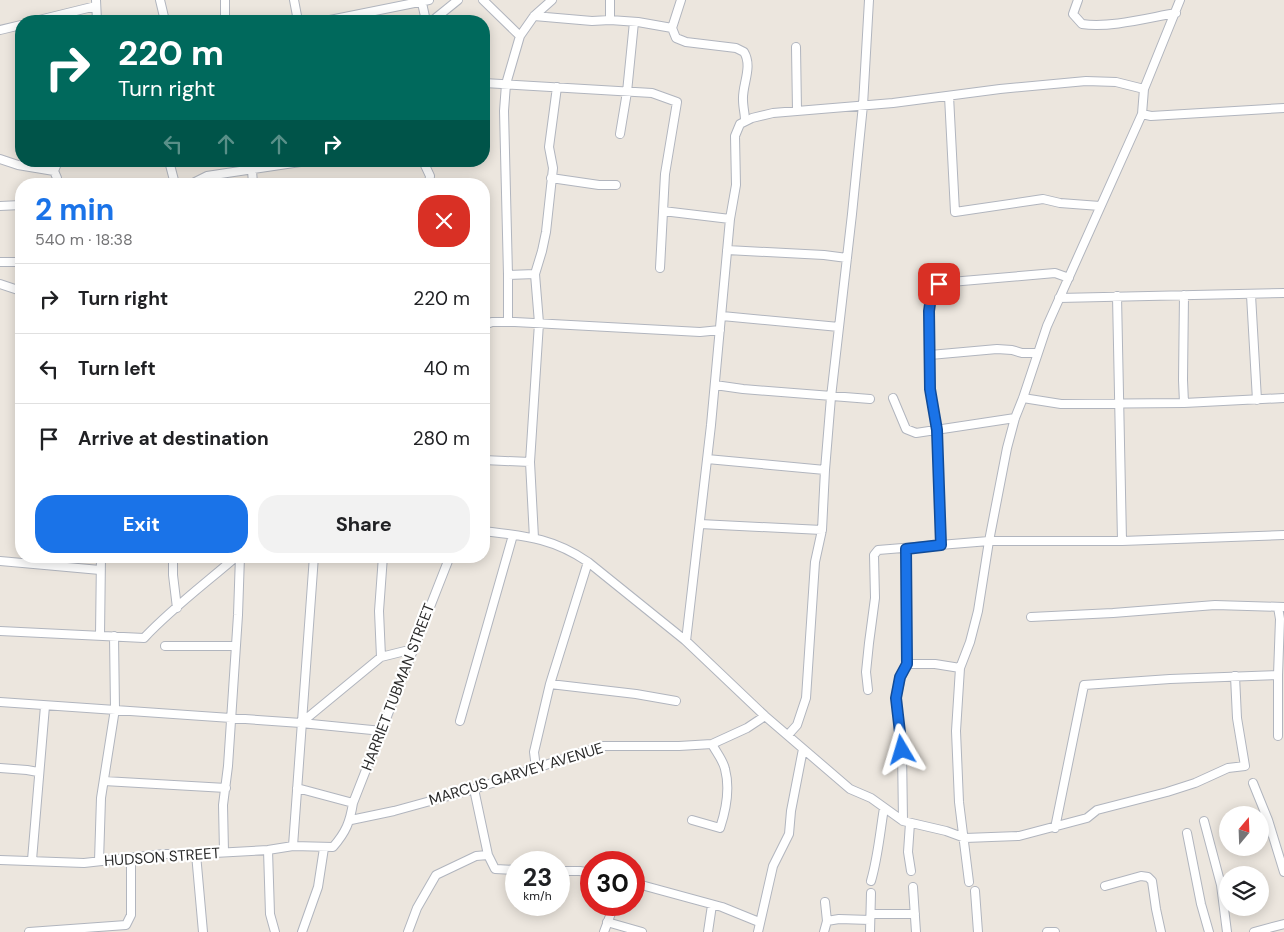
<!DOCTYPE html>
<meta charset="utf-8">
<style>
:root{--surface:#fff;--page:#f2f2f2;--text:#202124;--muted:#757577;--line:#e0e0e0;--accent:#1a73e8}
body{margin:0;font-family:"DM Sans",sans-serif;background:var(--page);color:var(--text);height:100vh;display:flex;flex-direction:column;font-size:19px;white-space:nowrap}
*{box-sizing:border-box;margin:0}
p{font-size:16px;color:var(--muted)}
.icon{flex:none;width:28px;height:28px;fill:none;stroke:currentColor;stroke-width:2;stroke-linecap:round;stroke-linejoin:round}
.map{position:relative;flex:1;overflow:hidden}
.drawer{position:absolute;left:15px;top:178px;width:475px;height:385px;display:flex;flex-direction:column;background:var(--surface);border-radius:20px;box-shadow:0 2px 12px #0003}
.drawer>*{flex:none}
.banner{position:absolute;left:15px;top:15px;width:475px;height:152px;border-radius:20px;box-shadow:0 2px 12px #0003;background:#00695c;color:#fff;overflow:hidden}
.needle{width:32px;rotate:19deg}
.fabs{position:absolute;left:1219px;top:806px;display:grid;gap:10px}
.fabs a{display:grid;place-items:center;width:50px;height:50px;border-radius:50%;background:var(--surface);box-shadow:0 2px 12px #0003;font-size:25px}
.speed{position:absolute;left:505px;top:851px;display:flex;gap:10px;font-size:25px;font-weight:700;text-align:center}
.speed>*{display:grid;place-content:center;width:65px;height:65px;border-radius:50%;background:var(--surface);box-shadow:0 2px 12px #0003;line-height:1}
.speed small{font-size:12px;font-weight:400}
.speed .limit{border:8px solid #d22;background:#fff;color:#111}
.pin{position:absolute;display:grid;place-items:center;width:42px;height:42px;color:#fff;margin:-21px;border-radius:10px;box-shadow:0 2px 8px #0006}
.me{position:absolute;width:55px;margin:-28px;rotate:353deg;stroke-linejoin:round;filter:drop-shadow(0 0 4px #0008)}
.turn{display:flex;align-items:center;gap:18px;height:105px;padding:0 20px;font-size:22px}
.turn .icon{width:65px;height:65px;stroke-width:2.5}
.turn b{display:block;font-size:35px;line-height:42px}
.lanes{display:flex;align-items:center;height:48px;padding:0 20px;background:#0003;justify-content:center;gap:25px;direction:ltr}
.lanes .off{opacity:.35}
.round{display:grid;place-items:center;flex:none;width:52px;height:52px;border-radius:20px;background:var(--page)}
.headline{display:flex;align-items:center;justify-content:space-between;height:85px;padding:0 20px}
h1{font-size:30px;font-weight:700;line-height:38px;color:var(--accent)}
.action{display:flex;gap:10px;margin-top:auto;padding:10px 20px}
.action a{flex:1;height:58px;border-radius:20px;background:var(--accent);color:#fff;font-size:20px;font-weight:700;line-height:58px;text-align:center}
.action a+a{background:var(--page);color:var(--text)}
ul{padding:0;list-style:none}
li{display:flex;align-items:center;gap:15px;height:70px;padding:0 20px;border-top:1px solid var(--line)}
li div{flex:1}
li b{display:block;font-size:19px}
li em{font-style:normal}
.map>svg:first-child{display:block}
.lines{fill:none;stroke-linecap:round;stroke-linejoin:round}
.minor-casing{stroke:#b1b5be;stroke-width:10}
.minor{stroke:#fff;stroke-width:8}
.route-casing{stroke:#114b97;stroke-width:12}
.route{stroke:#1a73e8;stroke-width:9}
.labels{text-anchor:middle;stroke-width:4.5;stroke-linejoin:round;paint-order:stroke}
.street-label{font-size:15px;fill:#2b2b2b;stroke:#fff}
</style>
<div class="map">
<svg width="1284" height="932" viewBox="0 0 1284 932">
<rect width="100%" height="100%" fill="#ece6de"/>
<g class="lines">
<defs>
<path id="minor" d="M96 0 97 21
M160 0 165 21
M225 0V21
M294 0 298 21
M483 0 520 36
M610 0V20
M1078 0 1073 14 1082 24C1111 28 1147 18 1176 13
M422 3 426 21
M534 16 592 21 610 20 638 22 672 28 676 38 686 42 736 48 744 52C753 67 742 85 743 100 743 107 745 114 745 120
M35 21 96 6
M325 21 429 0
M432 21 458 0
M672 28 681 0
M0 30 21 25
M796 47 797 111
M484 83 652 93 677 102 665 174 660 268
M949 96 955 212 1043 199 1060 203 1100 206
M1142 114 1151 116 1284 108
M620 134 627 92 634 22
M0 159 18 165 54 171 58 161
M169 161 175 184
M423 161 430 176 429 184
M252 170 253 184
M54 171 57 178 56 184
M551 178 599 185H616
M123 183V184
M191 184 207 176 307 161
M0 206 21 205
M663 211 730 219
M727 250 824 255 847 258
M0 262H21
M508 275 535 274
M0 284 21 291
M1184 295 1183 380 1184 403
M1251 295 1257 400
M1117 296 1122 541
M1059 298 1284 293
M722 316 839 327
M508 322V275L504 111 506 84 520 36 534 16 552 0
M484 325 492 322H515L700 332 720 330
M930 355 997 349 1012 350 1022 353H1037
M715 385 743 389 870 399
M893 398 906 429 916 433 1015 418
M1023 398 1061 404 1184 403 1284 398
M707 459 825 470
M484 460 530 462
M700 524 822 530
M484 531C525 536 553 538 588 562L686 641 765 716 850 789 871 798 903 821 946 831 965 838 1019 836 1087 818 1097 810 1167 792 1195 783 1228 768 1245 766 1237 718 1235 676
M534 538 530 462 539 323 535 274 542 251 546 232 553 168 549 147 557 87
M941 545 937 430 930 389 929 311 932 290 939 283 1055 273 1069 278
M173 556V575L177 608
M0 561 100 570
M1031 617 1113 613 1215 605 1284 607
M0 631 144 638C172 608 206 583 237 556
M100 635 101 556
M686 641 711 425 730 219 736 185 735 136 740 124 752 118 773 113 893 103 1000 89 1086 81 1116 82 1144 89
M165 646H236
M381 657 379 611 383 556
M907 664H935L960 668
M550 684 636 694 676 701
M868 690 866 672 869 643 875 598 874 555 878 550 989 541H1122L1284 535
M0 702 301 723 382 731
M460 721 513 535
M301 723 381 657 405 651H413
M788 735 797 725 806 698 815 562 822 530 825 470 831 397 852 214 863 105 869 0
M1278 736V675L1280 619 1278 607
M0 768 27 770 38 772
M536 768 534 752 550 684 588 562
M104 781 226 788
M1253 783 1268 820 1284 872
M297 788 353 803
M474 789 488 855 495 869 516 870
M351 820 394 811 474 789 602 746H679L712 744 747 728 765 716
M692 820 720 828C726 810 730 788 725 769 723 760 716 752 712 744
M903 821 902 750 896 698 901 677 907 664V549
M1204 821 1221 885 1227 932
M910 823 908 852 911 871
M1055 828 1084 685 1170 679 1278 675
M1187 833 1201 904 1209 932
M293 846 314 556
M268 850 270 914 275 932
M224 852 223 805 228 766 238 615 240 556
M196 854 203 932
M0 860 84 863 164 854H196L268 850 293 846 333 847C346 832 350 822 353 803L450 556
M32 860 45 706
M99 861 101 798 115 709 114 636
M559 871H580L591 873
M871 881C878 857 880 832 884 808
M969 882 959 802 956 731 960 668 970 642 978 611 989 541 1007 448 1015 418 1023 398 1047 326 1142 114 1144 89 1180 0
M634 883 722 907 759 922
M1105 886 1141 876 1148 877 1152 881 1156 909 1161 932
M913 887 916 932
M975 891 978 932
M871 914H915
M827 921 839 919 870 920
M607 922 642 932
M29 932 126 925 131 915V857
M302 932 318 887 324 848
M408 932 417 908 436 875 476 856 488 855
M604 932 614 905
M708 932 712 905
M758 932 773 866 789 834 791 811 803 749
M824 932 827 921 825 902
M870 932 871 893
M1047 932H1055
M1254 932 1284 924"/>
</defs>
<!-- minor casing -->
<use href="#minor" class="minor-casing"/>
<!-- minor -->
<use href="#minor" class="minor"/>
</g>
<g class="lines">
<defs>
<path id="route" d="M902 750 896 698 900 677 907 664 906 549 941 545 937 430 930 389 929 311 932 290 939 284"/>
</defs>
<!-- route casing -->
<use href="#route" class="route-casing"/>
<!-- route -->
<use href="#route" class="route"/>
</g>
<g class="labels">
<!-- street labels -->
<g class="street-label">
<text transform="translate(398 687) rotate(-69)" y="5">HARRIET TUBMAN STREET</text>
<text transform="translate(516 774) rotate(-17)" y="5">MARCUS GARVEY AVENUE</text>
<text transform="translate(162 857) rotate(-4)" y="5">HUDSON STREET</text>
</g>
</g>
</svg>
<div class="fabs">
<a><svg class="needle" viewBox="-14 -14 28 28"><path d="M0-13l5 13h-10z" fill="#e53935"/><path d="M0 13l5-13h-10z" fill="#757577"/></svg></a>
<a><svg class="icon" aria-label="layers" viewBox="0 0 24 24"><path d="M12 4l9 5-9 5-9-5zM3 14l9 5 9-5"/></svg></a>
</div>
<div class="speed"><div>23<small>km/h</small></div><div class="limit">30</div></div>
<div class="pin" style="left:939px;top:284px;background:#d93025"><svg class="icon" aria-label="arrive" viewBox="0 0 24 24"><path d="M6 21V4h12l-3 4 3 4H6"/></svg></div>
<svg class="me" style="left:902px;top:750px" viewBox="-20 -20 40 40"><path d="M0-17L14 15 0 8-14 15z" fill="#1a73e8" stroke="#fff" stroke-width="4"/></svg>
<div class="banner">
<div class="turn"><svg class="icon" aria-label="right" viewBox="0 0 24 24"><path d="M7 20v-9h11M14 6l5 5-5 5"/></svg><div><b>220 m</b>Turn right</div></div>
<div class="lanes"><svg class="icon off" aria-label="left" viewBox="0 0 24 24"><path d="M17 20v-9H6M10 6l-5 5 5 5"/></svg><svg class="icon off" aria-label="ahead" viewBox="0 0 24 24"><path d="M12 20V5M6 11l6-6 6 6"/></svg><svg class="icon off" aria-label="ahead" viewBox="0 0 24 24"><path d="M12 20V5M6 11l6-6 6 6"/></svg><svg class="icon" aria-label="right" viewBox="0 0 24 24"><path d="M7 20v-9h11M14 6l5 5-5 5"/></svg></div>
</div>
<section class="drawer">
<div class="headline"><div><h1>2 min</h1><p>540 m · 18:38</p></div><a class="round" style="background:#d93025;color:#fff"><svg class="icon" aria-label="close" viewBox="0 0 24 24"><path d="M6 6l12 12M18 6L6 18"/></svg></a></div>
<ul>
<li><svg class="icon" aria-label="right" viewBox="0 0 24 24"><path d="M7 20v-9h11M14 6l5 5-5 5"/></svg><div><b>Turn right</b></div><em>220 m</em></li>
<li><svg class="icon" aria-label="left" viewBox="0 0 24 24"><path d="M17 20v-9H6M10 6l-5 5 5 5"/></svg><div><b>Turn left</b></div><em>40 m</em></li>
<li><svg class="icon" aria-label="arrive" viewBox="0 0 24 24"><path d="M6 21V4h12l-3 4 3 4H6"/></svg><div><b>Arrive at destination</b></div><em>280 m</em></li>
</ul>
<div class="action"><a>Exit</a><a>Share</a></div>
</section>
</div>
